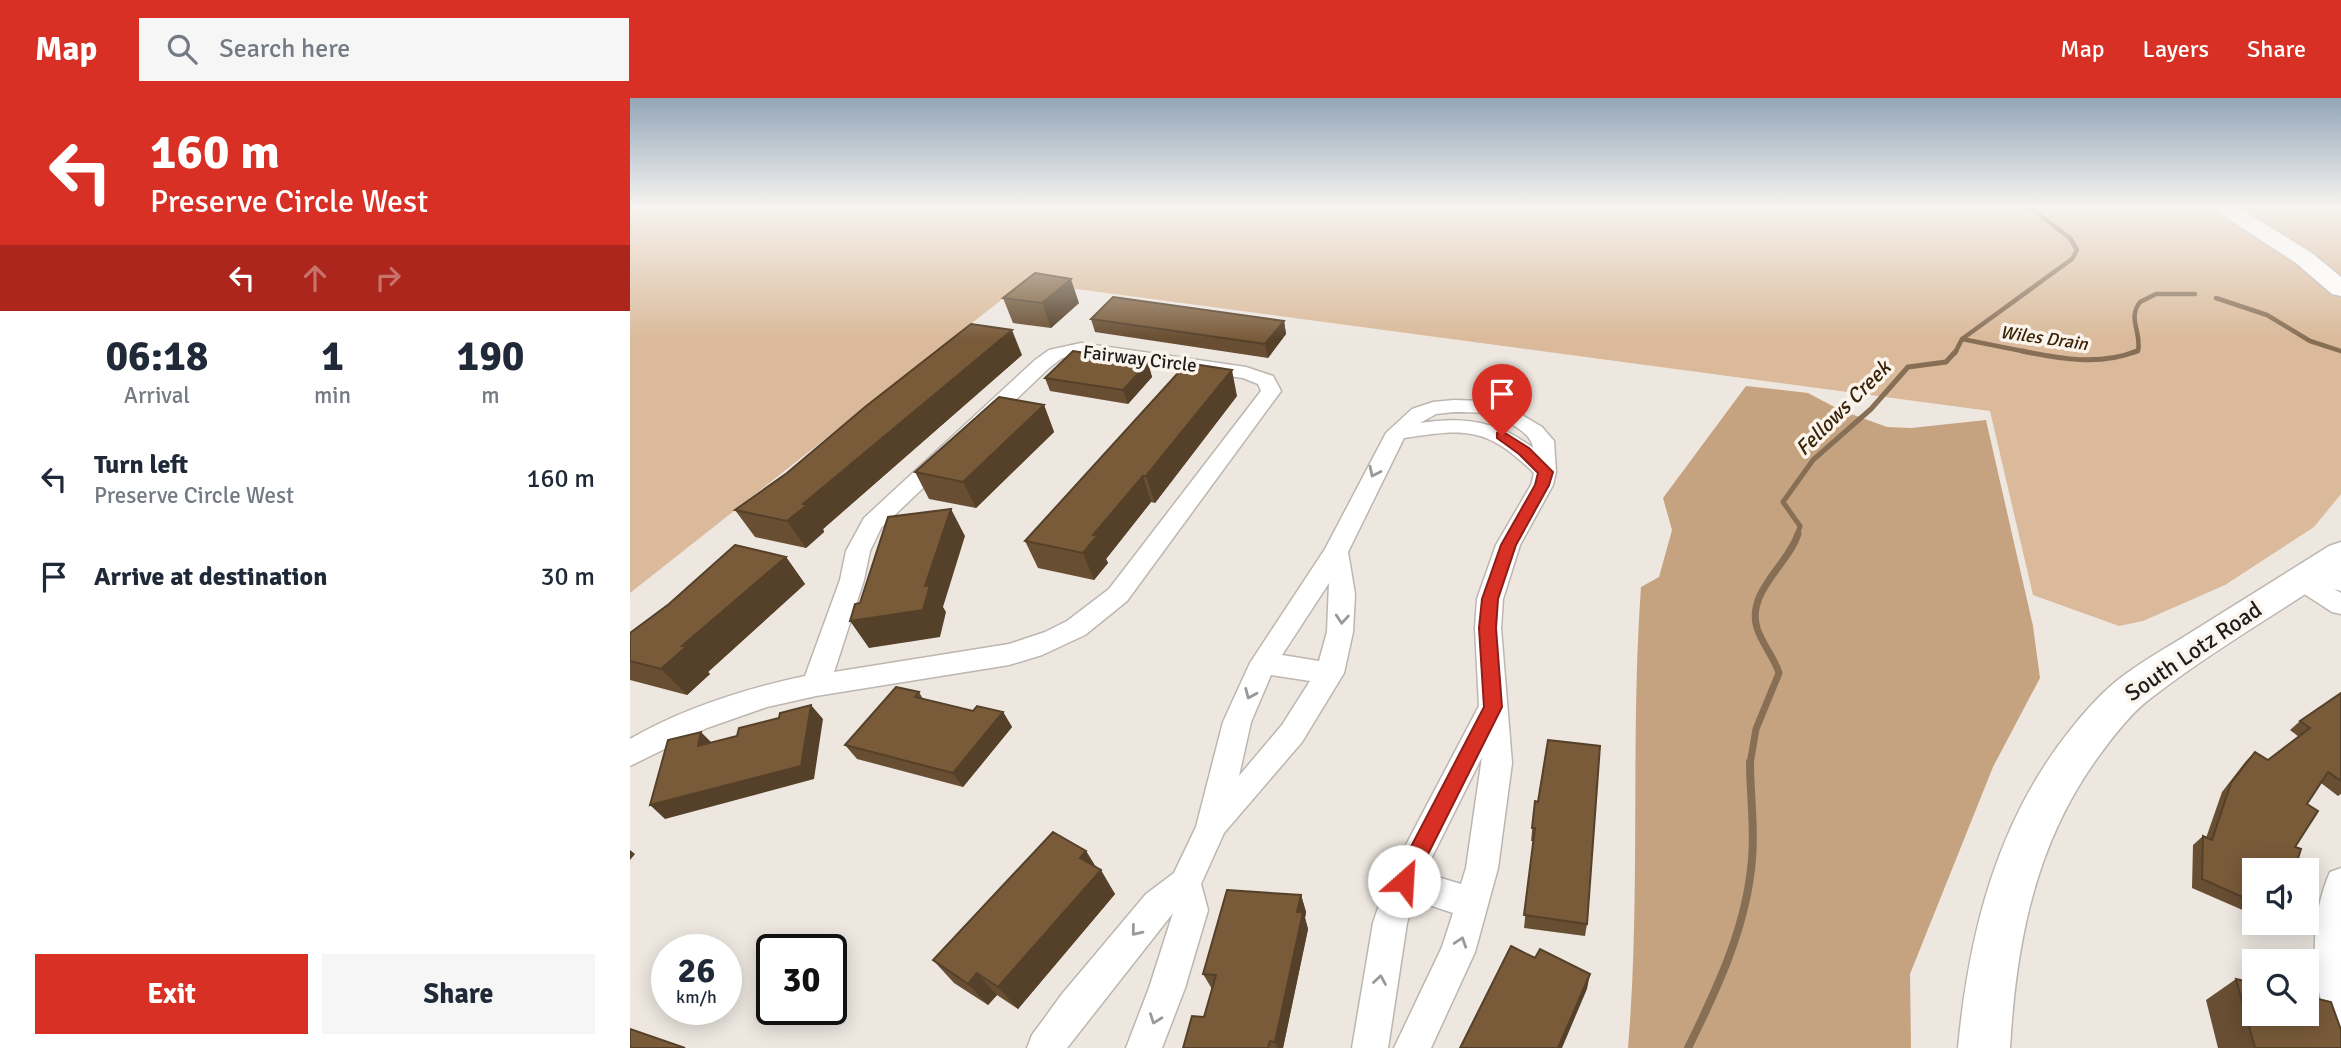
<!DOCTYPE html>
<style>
:root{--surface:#fff;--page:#f6f6f7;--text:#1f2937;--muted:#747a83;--accent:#d93025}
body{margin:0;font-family:Signika,sans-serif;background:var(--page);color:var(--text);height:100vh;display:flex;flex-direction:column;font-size:26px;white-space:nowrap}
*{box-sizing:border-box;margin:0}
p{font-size:23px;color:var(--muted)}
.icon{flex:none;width:38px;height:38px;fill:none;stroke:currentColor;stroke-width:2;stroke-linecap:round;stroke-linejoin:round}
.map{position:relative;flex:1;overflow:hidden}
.sheet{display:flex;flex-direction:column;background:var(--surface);width:630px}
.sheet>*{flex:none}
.hud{background:#d93025;color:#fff;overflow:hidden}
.controls{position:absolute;left:1612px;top:760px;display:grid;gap:14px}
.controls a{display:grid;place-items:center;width:77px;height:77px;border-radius:0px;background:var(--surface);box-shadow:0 4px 18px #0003;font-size:35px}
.speed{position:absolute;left:21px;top:836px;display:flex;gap:14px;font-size:35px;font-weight:700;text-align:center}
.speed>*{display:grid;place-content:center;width:91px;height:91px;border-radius:50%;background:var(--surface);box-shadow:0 4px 18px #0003;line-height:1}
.speed small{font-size:18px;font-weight:400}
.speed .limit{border:4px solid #111;border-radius:10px;background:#fff;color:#111}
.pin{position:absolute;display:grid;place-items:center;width:60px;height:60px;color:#fff;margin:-72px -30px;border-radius:50% 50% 50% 0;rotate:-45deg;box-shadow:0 0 7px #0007}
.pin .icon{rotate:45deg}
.me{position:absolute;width:77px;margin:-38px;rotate:26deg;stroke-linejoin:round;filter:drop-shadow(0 0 5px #0008)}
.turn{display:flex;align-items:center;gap:24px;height:147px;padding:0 35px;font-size:32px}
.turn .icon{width:91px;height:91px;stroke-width:2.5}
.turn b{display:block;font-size:49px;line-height:60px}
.lanes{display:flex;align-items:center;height:66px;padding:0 35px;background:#0003;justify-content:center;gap:35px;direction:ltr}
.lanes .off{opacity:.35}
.eta{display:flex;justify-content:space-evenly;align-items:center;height:119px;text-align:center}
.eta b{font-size:42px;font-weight:800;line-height:49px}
.action{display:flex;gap:14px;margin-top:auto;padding:14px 35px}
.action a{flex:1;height:80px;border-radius:0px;background:var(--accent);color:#fff;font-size:28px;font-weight:800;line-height:80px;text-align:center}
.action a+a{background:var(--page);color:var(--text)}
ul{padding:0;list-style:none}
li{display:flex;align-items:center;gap:21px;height:98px;padding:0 35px}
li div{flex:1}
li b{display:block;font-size:26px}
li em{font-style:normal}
header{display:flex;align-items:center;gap:42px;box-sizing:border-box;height:98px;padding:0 35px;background:var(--accent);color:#fff}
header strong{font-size:33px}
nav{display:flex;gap:38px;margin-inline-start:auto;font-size:24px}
.search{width:490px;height:63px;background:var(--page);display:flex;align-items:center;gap:18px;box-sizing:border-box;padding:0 24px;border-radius:0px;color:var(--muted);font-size:26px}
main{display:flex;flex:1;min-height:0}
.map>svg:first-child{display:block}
.green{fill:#daba9a}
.forest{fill:#c5a380}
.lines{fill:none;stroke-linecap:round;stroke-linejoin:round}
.stream-far3{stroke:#876f56;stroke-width:4.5}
.stream-far2{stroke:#876f56;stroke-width:5}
.stream-far1{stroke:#876f56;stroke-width:7}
.stream{stroke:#876f56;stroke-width:8}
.street-casing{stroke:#bdb6b0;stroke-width:3}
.secondary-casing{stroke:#bdb6b0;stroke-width:3}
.street{fill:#fff;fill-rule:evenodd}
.secondary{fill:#fff;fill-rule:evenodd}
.wall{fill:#684e32}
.shaded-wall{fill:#554029}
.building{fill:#795b3a;stroke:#554029;stroke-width:2}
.oneway{stroke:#9a9998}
.route{fill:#d93025;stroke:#8d1f18;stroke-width:2}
.labels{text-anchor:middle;stroke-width:7;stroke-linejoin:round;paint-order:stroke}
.far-water-label{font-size:18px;font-style:italic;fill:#3b2306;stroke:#fbf4ed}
.street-label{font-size:19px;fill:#1f1d1a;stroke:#fbf4ed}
.water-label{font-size:21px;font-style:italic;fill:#3b2306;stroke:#fbf4ed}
.near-street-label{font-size:23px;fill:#1f1d1a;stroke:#fbf4ed}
</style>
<header>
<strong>Map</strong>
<div class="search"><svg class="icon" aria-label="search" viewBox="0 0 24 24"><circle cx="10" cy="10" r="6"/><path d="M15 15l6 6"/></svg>Search here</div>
<nav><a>Map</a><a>Layers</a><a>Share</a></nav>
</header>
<main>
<section class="sheet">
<div class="hud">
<div class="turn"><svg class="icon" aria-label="left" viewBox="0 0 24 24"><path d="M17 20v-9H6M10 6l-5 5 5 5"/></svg><div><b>160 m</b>Preserve Circle West</div></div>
<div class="lanes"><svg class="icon" aria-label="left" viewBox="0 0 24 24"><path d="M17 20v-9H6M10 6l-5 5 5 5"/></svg><svg class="icon off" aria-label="ahead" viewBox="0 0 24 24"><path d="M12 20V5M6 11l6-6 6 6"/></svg><svg class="icon off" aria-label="right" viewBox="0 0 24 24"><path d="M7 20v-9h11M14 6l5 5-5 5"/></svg></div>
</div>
<div class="eta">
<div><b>06:18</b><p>Arrival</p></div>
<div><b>1</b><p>min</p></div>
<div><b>190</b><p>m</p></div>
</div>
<ul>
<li><svg class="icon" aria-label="left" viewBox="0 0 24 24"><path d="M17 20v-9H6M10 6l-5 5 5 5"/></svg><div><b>Turn left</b><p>Preserve Circle West</p></div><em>160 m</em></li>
<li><svg class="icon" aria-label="arrive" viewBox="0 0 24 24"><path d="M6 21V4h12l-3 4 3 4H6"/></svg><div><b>Arrive at destination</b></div><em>30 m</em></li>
</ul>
<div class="action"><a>Exit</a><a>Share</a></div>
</section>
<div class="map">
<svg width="1711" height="950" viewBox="0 0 1711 950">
<rect width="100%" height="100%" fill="#ede7e0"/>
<!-- green -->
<path class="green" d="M0 108H1711V396L1684 429 1595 487 1513 523 1489 528 1403 497 1360 313 394 184 0 495Z"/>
<!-- forest -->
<path class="forest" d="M1116 288 1178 295 1210 312 1257 329 1281 330 1356 322 1403 528 1410 580 1363 669 1280 876 1281 950H998C1011 797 1000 643 1011 489L1029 479 1042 432 1033 400Z"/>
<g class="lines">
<!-- stream-far3 -->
<path class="stream-far3" d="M1586 200 1637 217 1680 243 1711 253
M1332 241 1402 255
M1325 255 1332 241 1442 161 1447 152 1440 140 1398 108
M1502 255 1508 253C1512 234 1497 221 1510 204L1526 196H1565"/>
<!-- stream-far2 -->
<path class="stream-far2" d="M1392 253C1430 261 1470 268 1507 253
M1167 438 1170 428 1153 404 1183 362 1241 311 1278 269 1316 264 1326 253"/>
<!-- stream-far1 -->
<path class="stream-far1" d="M1120 666 1126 631 1149 575C1144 559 1132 546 1127 530 1116 494 1158 467 1168 436"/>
<!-- stream -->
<path class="stream" d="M1058 950C1087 891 1117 828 1122 761 1125 729 1120 697 1120 664"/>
<defs>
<path id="street" d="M451 245 616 269 643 278 651 293 497 503 455 537 412 557 379 567 186 598 137 609 77 630 0 668V641C54 610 114 591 175 578L210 482 216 453 234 420 405 262 419 252ZM451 257 613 280 628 286 631 293 479 491 437 523 415 534 379 546 204 574 234 482 240 453 251 430 419 270 432 260Z
M824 302 854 303 882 311 912 329 924 343 926 374 923 387 890 447 873 501 871 530 882 665 868 770 845 854 801 950H764L812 849 823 815 784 802 777 825 758 950H722L743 825 757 783 849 608 845 530 847 501 866 447 901 387 904 375C857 329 837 330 774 340L718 454 725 496 723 534 714 575 672 644 594 735 571 786 578 812 555 890 532 950H496L519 890 543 815 437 950H397L402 937 432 896 516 796 544 775 566 729 593 624 620 565 695 451 756 335 782 311 803 304ZM824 314C834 314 844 314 853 315 869 318 902 333 903 350 868 323 833 318 790 325L806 316ZM699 485 697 534 689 563 652 557ZM641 577 680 583 652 627 609 678 621 624ZM852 659 836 770 831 786 794 775Z
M1690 462 1711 472V493L1704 491 1711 495V516L1702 514 1662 488 1659 482 1662 476 1671 473 1681 477 1678 471 1681 465Z
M1711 770V929L1698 924C1680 879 1680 819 1700 774Z"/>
<path id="secondary" d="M1579 108H1606L1682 155 1711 179V198L1702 196 1666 165Z
M1711 444V473C1649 514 1579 555 1521 600 1502 614 1485 636 1471 655 1406 742 1386 843 1380 950H1328C1339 834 1367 723 1441 631 1456 612 1474 592 1493 578 1514 562 1538 549 1560 535 1606 506 1653 477 1699 448Z"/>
</defs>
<!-- street casing -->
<use href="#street" class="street-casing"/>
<!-- secondary casing -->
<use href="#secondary" class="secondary-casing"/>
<!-- street -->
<use href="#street" class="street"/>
<!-- secondary -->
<use href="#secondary" class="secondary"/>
</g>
<!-- wall -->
<path class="wall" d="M373 200 449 205 421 230 383 225Z
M461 221 654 223 656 236 638 260 465 234Z
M392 257 193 431 194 434 176 450 125 439 105 412Z
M518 265 522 279 498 306 420 293 415 280Z
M607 298 525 405 521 404 476 461 478 465 464 482 408 470 395 443Z
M414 307 424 334 346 410 299 401 285 374Z
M156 459 175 486 78 574 80 576 57 597 0 582V535Z
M289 594 293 601 343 613 373 614 382 629 333 689 227 661 215 647Z
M1711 595V696L1708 698 1691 685 1677 706 1665 749V770L1663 772H1624V817L1562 790 1563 747 1573 738 1576 740 1592 694 1616 663 1625 654 1638 662 1669 639 1660 632 1670 623Z
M905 703 957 826 955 838 894 830 903 743H901Z
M456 753 466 769 485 796 388 911 367 897 358 907 324 885 303 862Z
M671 797 676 814 675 820 678 831 653 950H553L574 919 582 891 573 876Z
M1606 881 1711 950H1588L1576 902Z"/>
<!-- shaded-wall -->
<path class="shaded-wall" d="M441 181 449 205 421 230 412 205Z
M654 223 656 236 638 260 635 246Z
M382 232 392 257 193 431 194 434 176 450 157 423 173 406Z
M518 265 522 279 498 306 493 292Z
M602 272 607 298 525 405 516 378Z
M414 307 424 334 346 410 333 384Z
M513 378 521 404 476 461 478 465 464 482 453 455 463 437Z
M321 411 335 438 313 509 316 514 310 539 239 550 220 523 295 488Z
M156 459 175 486 78 574 80 576 57 597 31 571 52 548Z
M181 607 193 621 184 681 35 721 20 707Z
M373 614 382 629 333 689 323 675Z
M71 634 85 648H68Z
M0 752 5 756 0 762Z
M456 753 469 775 471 772 485 796 388 911 368 889 450 760Z
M671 797 676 814 675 820 678 831 653 950H648L645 944Z
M347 875 367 897 358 907 338 886Z
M960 876 957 891 932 950H928Z"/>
<!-- building -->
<path class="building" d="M405 175 441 181 412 205 373 200Z
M483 199 654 223 635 246 461 221Z
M341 226 382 232 173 406 177 407 157 423 105 412 157 375 235 309Z
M443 253 518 265 493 292 415 280Z
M557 265 602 272 516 378H513L463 437 467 438 453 455 395 443Z
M369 299 414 307 333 384 285 374Z
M321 411 295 488 300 487 293 512 220 523 225 506 230 505 258 419Z
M105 447 156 459 52 548 56 549 31 571 0 563V535L39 506Z
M266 589 289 594 285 599 343 613 347 608 373 614 323 675 215 647Z
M1711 595V683L1698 674 1677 706 1688 713 1665 749 1671 751 1665 770 1657 766V772H1624V804L1572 781 1573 738 1582 742 1601 685 1625 654 1638 662 1680 630 1670 623Z
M181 607 171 668 20 707 38 642 71 634 68 648 107 638 109 630 149 620 150 615Z
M918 642 970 648 957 826 894 817 905 730H902L905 703 908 704Z
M423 734 456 753 450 760 471 772 368 889 347 875 338 886 303 862Z
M597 792 671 797 667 814H673L645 944 640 943 638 950H553L562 918 574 919 586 877 573 876Z
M881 848 905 860 910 851 960 876 928 950H830Z
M1606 881 1624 885V915H1676V898L1701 904 1711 932V950H1625Z
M0 931 55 950H0Z"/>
<!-- one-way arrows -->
<defs><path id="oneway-chevron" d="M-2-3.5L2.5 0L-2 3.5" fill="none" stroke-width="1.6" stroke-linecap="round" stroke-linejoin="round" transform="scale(1.75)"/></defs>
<g class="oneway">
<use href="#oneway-chevron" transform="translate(744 374) rotate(116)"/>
<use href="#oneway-chevron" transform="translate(712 521) rotate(95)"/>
<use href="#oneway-chevron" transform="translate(620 596) rotate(113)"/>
<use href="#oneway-chevron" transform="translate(506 833) rotate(129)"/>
<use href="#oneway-chevron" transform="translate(831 844) rotate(-72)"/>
<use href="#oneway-chevron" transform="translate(750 882) rotate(-81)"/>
<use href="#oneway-chevron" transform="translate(525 921) rotate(110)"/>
</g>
<!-- sky -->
<linearGradient id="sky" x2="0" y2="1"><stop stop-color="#93a6b8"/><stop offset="0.45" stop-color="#f7f4f1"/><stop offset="1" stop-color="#f7f4f1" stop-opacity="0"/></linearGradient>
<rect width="1711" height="241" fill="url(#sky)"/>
<!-- route -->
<path class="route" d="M872 333 899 350 923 374 919 387 886 447 868 501 866 530 872 609 781 790 774 793 766 790 763 783 854 609 849 530 852 501 871 447 905 387 908 375 889 356 867 340V335Z"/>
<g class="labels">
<!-- far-water labels -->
<g class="far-water-label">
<text transform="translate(1414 240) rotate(8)" y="6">Wiles Drain</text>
</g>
<!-- street labels -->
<g class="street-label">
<text transform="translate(510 260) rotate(7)" y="7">Fairway Circle</text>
</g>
<!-- water labels -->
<g class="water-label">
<text transform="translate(1213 310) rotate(-45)" y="7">Fellows Creek</text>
</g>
<!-- near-street labels -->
<g class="near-street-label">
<text transform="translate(1563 553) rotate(-34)" y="8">South Lotz Road</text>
</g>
</g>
</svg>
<div class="controls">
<a><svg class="icon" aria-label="sound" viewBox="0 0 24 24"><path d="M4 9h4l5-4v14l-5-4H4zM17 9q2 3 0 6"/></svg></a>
<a><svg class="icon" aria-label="search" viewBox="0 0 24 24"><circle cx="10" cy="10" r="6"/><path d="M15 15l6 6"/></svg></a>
</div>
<div class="speed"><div>26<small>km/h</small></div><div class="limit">30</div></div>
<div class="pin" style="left:872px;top:338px;background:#d93025"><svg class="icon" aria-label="arrive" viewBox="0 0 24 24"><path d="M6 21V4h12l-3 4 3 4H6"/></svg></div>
<svg class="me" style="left:774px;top:783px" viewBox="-20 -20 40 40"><circle r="19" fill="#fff"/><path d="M0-13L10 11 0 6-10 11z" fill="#d93025"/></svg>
</div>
</main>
